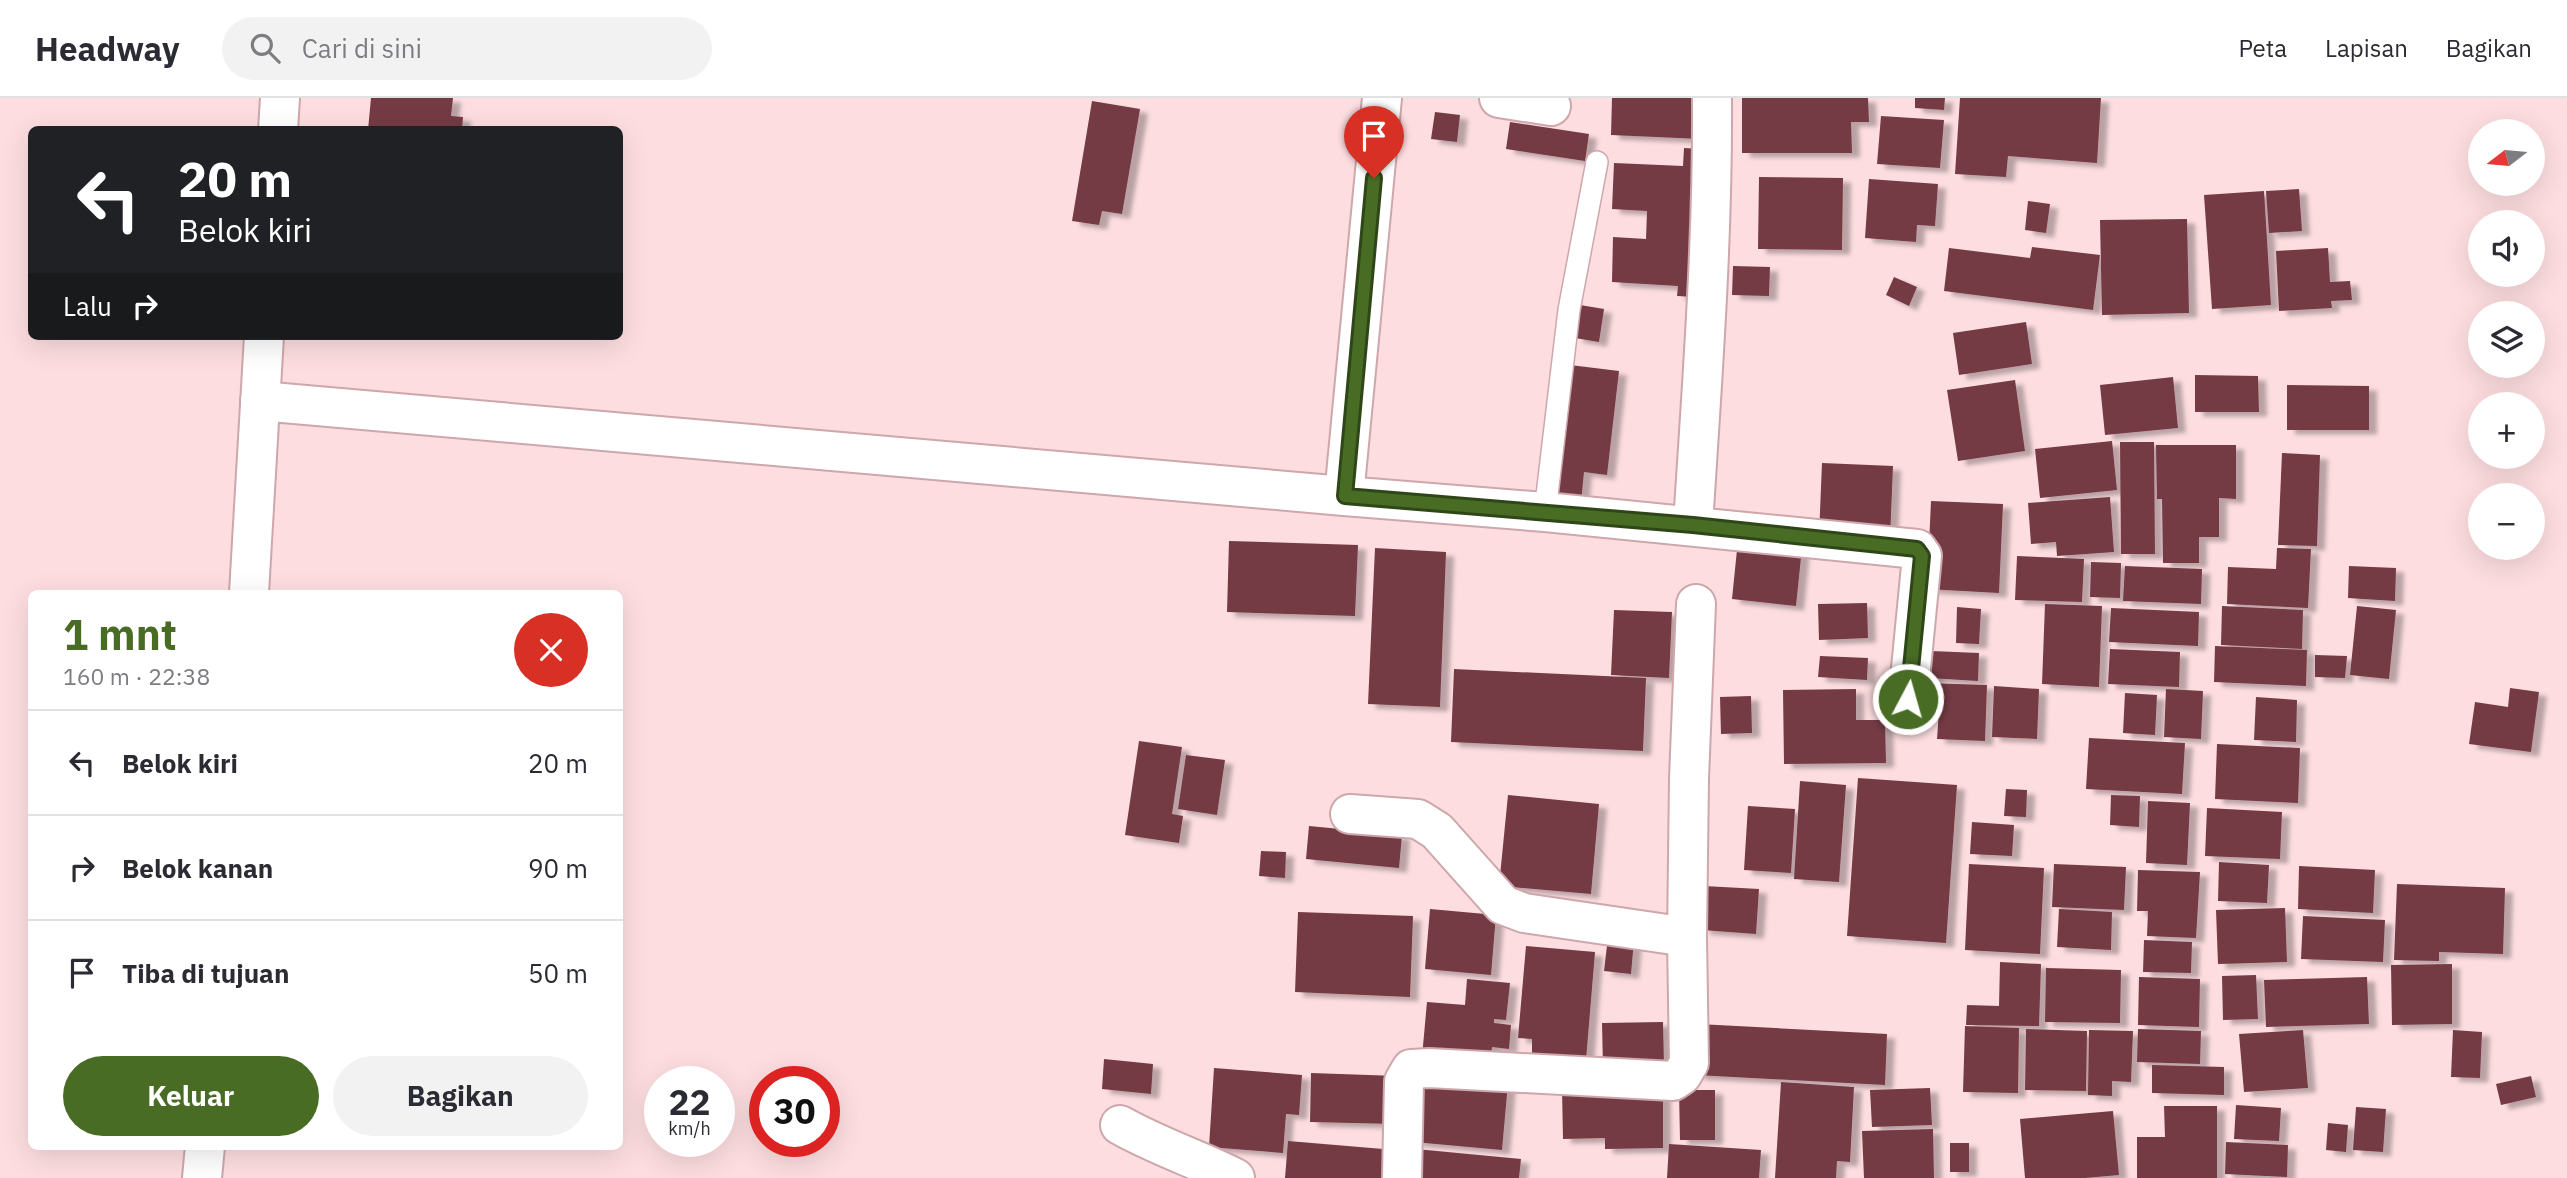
<!DOCTYPE html>
<html lang="id">
<meta charset="utf-8">
<style>
:root{--surface:#fff;--page:#f2f2f3;--text:#2b2b33;--muted:#7c7c81;--line:#e1e1e2;--accent:#496c25}
body{margin:0;font-family:"IBM Plex Sans",sans-serif;background:var(--page);color:var(--text);height:100vh;display:flex;flex-direction:column;font-size:26px;white-space:nowrap}
*{box-sizing:border-box;margin:0}
p{font-size:23px;color:var(--muted)}
.icon{flex:none;width:38px;height:38px;fill:none;stroke:currentColor;stroke-width:2;stroke-linecap:round;stroke-linejoin:round}
.map{position:relative;flex:1;overflow:hidden}
.side{position:absolute;left:28px;top:492px;width:595px;height:560px;display:flex;flex-direction:column;background:var(--surface);border-radius:10px;box-shadow:0 7px 28px #0002}
.side>*{flex:none}
.top-card{position:absolute;left:28px;top:28px;width:595px;height:214px;border-radius:10px;box-shadow:0 7px 28px #0002;background:#202124;color:#fff;overflow:hidden}
.needle{width:46px;rotate:254deg}
.buttons{position:absolute;left:2468px;top:21px;display:grid;gap:14px}
.buttons a{display:grid;place-items:center;width:77px;height:77px;border-radius:50%;background:var(--surface);box-shadow:0 7px 28px #0002;font-size:35px}
.speed{position:absolute;left:644px;top:968px;display:flex;gap:14px;font-size:35px;font-weight:700;text-align:center}
.speed>*{display:grid;place-content:center;width:91px;height:91px;border-radius:50%;background:var(--surface);box-shadow:0 7px 28px #0002;line-height:1}
.speed small{font-size:18px;font-weight:400}
.speed .limit{border:10px solid #d22;background:#fff;color:#111}
.pin{position:absolute;display:grid;place-items:center;width:60px;height:60px;color:#fff;margin:-72px -30px;border-radius:50% 50% 50% 0;rotate:-45deg;box-shadow:0 0 7px #0007}
.pin .icon{rotate:45deg}
.me{position:absolute;width:77px;margin:-38px;rotate:6deg;stroke-linejoin:round;filter:drop-shadow(0 0 5px #0008)}
.turn{display:flex;align-items:center;gap:24px;height:147px;padding:0 35px;font-size:32px}
.turn .icon{width:91px;height:91px;stroke-width:2.5}
.turn b{display:block;font-size:49px;line-height:60px}
.then{display:flex;align-items:center;height:66px;padding:0 35px;background:#0003;gap:14px;font-size:26px}
.round{display:grid;place-items:center;flex:none;width:74px;height:74px;border-radius:37px;background:var(--page)}
.overview{display:flex;align-items:center;justify-content:space-between;height:119px;padding:0 35px}
h1{font-size:42px;font-weight:700;line-height:52px;color:var(--accent)}
.button{display:flex;gap:14px;margin-top:auto;padding:14px 35px}
.button a{flex:1;height:80px;border-radius:42px;background:var(--accent);color:#fff;font-size:28px;font-weight:700;line-height:80px;text-align:center}
.button a+a{background:var(--page);color:var(--text)}
ul{padding:0;list-style:none}
li{display:flex;align-items:center;gap:21px;height:105px;padding:0 35px;border-top:2px solid var(--line)}
li div{flex:1}
li b{display:block;font-size:26px}
li em{font-style:normal}
header{display:flex;align-items:center;gap:42px;box-sizing:border-box;height:98px;padding:0 35px;background:var(--surface);border-bottom:2px solid var(--line)}
header strong{font-size:33px}
nav{display:flex;gap:38px;margin-inline-start:auto;font-size:24px}
.search{width:490px;height:63px;background:var(--page);display:flex;align-items:center;gap:18px;box-sizing:border-box;padding:0 24px;border-radius:38px;color:var(--muted);font-size:26px}
.map>svg:first-child{display:block}
.building{fill:#753a45;filter:url(#shadow)}
.lines{fill:none;stroke-linecap:round;stroke-linejoin:round}
.lane-casing{stroke:#cda7ab;stroke-width:24}
.street-casing{stroke:#cda7ab;stroke-width:42}
.secondary-casing{stroke:#cda7ab;stroke-width:42}
.lane{stroke:#fff;stroke-width:21}
.street{stroke:#fff;stroke-width:38}
.secondary{stroke:#fff;stroke-width:38}
.route-casing{stroke:#2f4618;stroke-width:18}
.route{stroke:#496c25;stroke-width:12}
</style>
<header>
<strong>Headway</strong>
<div class="search"><svg class="icon" aria-label="search" viewBox="0 0 24 24"><circle cx="10" cy="10" r="6"/><path d="M15 15l6 6"/></svg>Cari di sini</div>
<nav><a>Peta</a><a>Lapisan</a><a>Bagikan</a></nav>
</header>
<div class="map">
<svg width="2567" height="1080" viewBox="0 0 2567 1080">
<defs>
<filter id="shadow"><feDropShadow dx="8" dy="4.5" stdDeviation="2" flood-color="#0004"/></filter>
</defs>
<rect width="100%" height="100%" fill="#fddde0"/>
<!-- building -->
<path class="building" d="M371 0H453L451 18 463 19 462 32H368Z
M1612 0H1703L1701 41 1611 37Z
M1742 0H1868L1869 24H1851L1852 55H1742Z
M1915 0H1945L1944 12 1915 10Z
M1960 0H2101L2097 65 2008 58 2006 79 1955 76Z
M1092 3 1140 11 1122 116 1102 113 1099 127 1072 123Z
M1435 14 1460 17 1457 44 1431 41Z
M1881 18 1944 22 1940 70 1877 66Z
M1510 24 1589 36 1585 63 1506 51Z
M1684 50 1702 51 1696 199 1677 198 1678 188 1612 184 1613 139 1646 141 1647 113 1612 111 1614 65 1683 68Z
M1759 79 1843 80 1842 152 1758 151Z
M1869 81 1938 86 1935 128 1917 127 1916 144 1865 140Z
M2299 91 2302 133 2269 135 2266 93Z
M2264 93 2271 207 2212 211 2204 97Z
M2028 103 2050 106 2046 135 2025 132Z
M2187 121 2189 215 2102 217 2100 122Z
M2032 149 2100 157 2093 212 1944 193 1949 150 2030 160Z
M2328 150 2330 184 2350 183 2352 202 2331 203 2332 210 2279 213 2276 153Z
M1733 168 1770 169 1769 198 1732 197Z
M1894 179 1917 189 1909 208 1886 197Z
M1580 207 1604 211 1599 244 1575 240Z
M2026 224 2032 266 1959 277 1953 235Z
M1570 267 1619 273 1607 377 1584 374 1581 405 1555 402Z
M2195 277 2258 278 2259 314H2195Z
M2173 279 2178 330 2105 337 2100 287Z
M2015 282 2025 353 1958 363 1947 292Z
M2287 287 2369 288V332H2287Z
M2112 343 2117 392 2040 400 2035 351Z
M2120 344H2154L2155 456H2121Z
M2156 347H2236V401L2219 400V439H2199V465H2163L2162 401H2157Z
M2282 355 2320 357 2317 448 2278 447Z
M1822 365 1893 368 1890 441 1819 438Z
M2110 399 2114 454 2057 458 2056 444 2031 446 2028 405Z
M1931 403 2003 406 1999 495 1927 491Z
M1738 442 1802 450 1796 508 1732 501Z
M1229 443 1358 447 1355 518 1227 514Z
M1375 450 1446 454 1440 609 1368 606Z
M2277 450 2311 451 2308 510 2227 506 2228 469 2276 471Z
M2017 458 2084 461 2082 504 2015 502Z
M2091 464 2121 465 2120 500 2090 499Z
M2125 468 2202 471 2201 506 2123 503Z
M2349 468 2396 470 2395 503 2348 500Z
M1867 505 1868 540 1819 542 1818 506Z
M2045 506 2102 508 2099 589 2042 586Z
M2222 508 2303 512 2302 551 2221 547Z
M2357 508 2396 512 2389 581 2350 577Z
M1957 509 1981 511 1979 546 1956 545Z
M2111 510 2199 514 2198 548 2109 544Z
M1614 512 1672 514 1669 580 1611 577Z
M2215 548 2307 552 2306 588 2214 584Z
M2110 551 2180 554 2179 589 2108 586Z
M1931 553 1979 555 1978 583 1930 580Z
M2315 557 2347 558 2345 580 2315 579Z
M1820 558 1868 560 1867 582 1818 579Z
M1454 571 1646 580 1643 653 1451 644Z
M1925 585 1987 587 1985 643 1937 641 1939 613 1924 611Z
M1994 588 2039 591 2037 641 1992 639Z
M2510 590 2539 594 2531 654 2469 646 2475 604 2508 609Z
M1856 591V622H1885L1886 665 1784 666 1783 592Z
M2166 591 2203 593 2201 641 2164 639Z
M2125 595 2157 597 2155 637 2123 635Z
M1751 598 1752 635 1721 636 1720 599Z
M2256 599 2297 602 2296 644 2254 642Z
M2089 640 2185 645 2182 696 2086 691Z
M1139 643 1182 649 1172 716 1183 718 1179 745 1125 737Z
M2217 646 2300 650 2298 705 2215 701Z
M1186 657 1225 662 1217 717 1178 711Z
M1858 680 1957 687 1946 845 1847 838Z
M1800 683 1846 687 1839 784 1794 781Z
M2006 691 2027 692 2026 719 2004 718Z
M1508 697 1599 706 1591 796 1499 788Z
M2111 697 2140 698 2139 729 2110 727Z
M2148 703 2190 705 2187 767 2146 765Z
M1748 708 1795 711 1791 775 1744 772Z
M2207 710 2282 714 2280 761 2205 758Z
M1972 724 2014 727 2012 758 1970 756Z
M1309 728 1402 737 1399 770 1306 761Z
M1261 753 1286 754 1285 780 1259 778Z
M2219 764 2269 767 2267 805 2218 803Z
M1969 766 2044 770 2040 856 1965 852Z
M2054 766 2126 769 2124 812 2052 809Z
M2299 768 2375 772 2373 815 2298 811Z
M2138 772 2200 774 2196 840 2147 838 2148 813H2137Z
M2397 786 2505 790 2503 856 2439 854V863L2394 862Z
M1704 788 1759 791 1756 836 1702 832Z
M2285 810 2287 864 2218 866 2216 812Z
M1430 811 1496 817 1491 877 1425 871Z
M2059 811 2112 814 2111 852 2057 849Z
M1298 814 1413 818 1410 899 1295 894Z
M2303 818 2385 822 2383 864 2301 861Z
M1608 839 1634 842 1631 876 1604 873Z
M2144 842 2192 844 2191 875 2143 874Z
M1526 848 1595 854 1586 962 1532 956V941L1518 940Z
M2000 864 2041 866 2039 928 1966 927 1967 907 1999 908Z
M2452 866V926L2392 927 2391 867Z
M2046 870 2121 872 2120 925 2045 924Z
M2256 877 2258 921 2223 922 2222 878Z
M2139 879 2200 881 2199 929 2138 927Z
M2367 879 2369 926 2266 929 2264 882Z
M1467 881 1510 885 1506 922 1494 921V925L1511 927 1509 951 1492 949 1490 965 1422 959 1427 904 1465 907Z
M1663 924 1664 968 1603 969 1602 925Z
M1698 926 1887 936 1885 987 1696 977Z
M1965 928 2019 930 2018 995 1963 994Z
M2026 931 2087 933 2086 993 2025 992Z
M2138 931 2201 933 2200 966 2137 964Z
M2089 932 2133 933 2131 984 2112 983V998L2088 997Z
M2303 932 2308 990 2244 994 2239 936Z
M2453 932 2482 934 2480 980 2451 979Z
M1104 961 1153 966 1151 996 1102 991Z
M2152 967 2224 969V997L2152 995Z
M1214 970 1302 977 1299 1017 1286 1016 1283 1055 1209 1049Z
M1311 975 1397 978 1396 1026 1310 1024Z
M1420 976 1508 985 1502 1052 1414 1044Z
M2531 978 2536 999 2501 1007 2496 986Z
M1781 984 1854 989 1850 1064 1837 1063 1836 1080H1775Z
M1663 989V1050L1605 1051V1040L1563 1041 1562 991Z
M1930 990 1932 1027 1872 1029 1870 992Z
M1679 992H1715V1042H1680Z
M2236 1007 2281 1010 2279 1043 2234 1041Z
M2164 1008H2217V1080H2137V1039H2165Z
M2356 1009 2386 1011 2383 1054 2353 1052Z
M2113 1013 2119 1077 2085 1080H2025L2020 1021Z
M2328 1025 2348 1027 2346 1054 2326 1052Z
M1933 1031 1934 1080H1864L1862 1033Z
M1288 1043 1395 1052 1392 1080H1285Z
M2226 1044 2288 1047 2287 1079 2225 1076Z
M1950 1045H1969V1074H1950Z
M1669 1046 1761 1052 1759 1080H1667Z
M1416 1051 1521 1061 1519 1080H1414Z"/>
<g class="lines">
<defs>
<path id="lane" d="M1545 414 1569 212 1597 64"/>
<path id="street" d="M1499 0 1551 8
M260 303 1344 398 1545 414 1917 451 1922 458 1908 601
M1344 398 1382 0
M1693 427C1702 285 1713 143 1712 0
M1350 716 1418 721 1437 733 1503 807 1524 815 1687 839
M1120 1027C1157 1048 1197 1061 1235 1080
M1402 1080 1404 983 1411 971 1429 970 1673 983 1682 977 1689 965 1687 839 1689 681 1696 506"/>
<path id="secondary" d="M278 32 280 0
M249 495 264 238
M202 1080 205 1048"/>
</defs>
<!-- lane casing -->
<use href="#lane" class="lane-casing"/>
<!-- street casing -->
<use href="#street" class="street-casing"/>
<!-- secondary casing -->
<use href="#secondary" class="secondary-casing"/>
<!-- lane -->
<use href="#lane" class="lane"/>
<!-- street -->
<use href="#street" class="street"/>
<!-- secondary -->
<use href="#secondary" class="secondary"/>
</g>
<g class="lines">
<defs>
<path id="route" d="M1374 80 1345 398 1693 427 1917 451 1922 458 1908 601"/>
</defs>
<!-- route casing -->
<use href="#route" class="route-casing"/>
<!-- route -->
<use href="#route" class="route"/>
</g>
</svg>
<div class="buttons">
<a><svg class="needle" viewBox="-14 -14 28 28"><path d="M0-13l5 13h-10z" fill="#e53935"/><path d="M0 13l5-13h-10z" fill="#7c7c81"/></svg></a>
<a><svg class="icon" aria-label="sound" viewBox="0 0 24 24"><path d="M4 9h4l5-4v14l-5-4H4zM17 9q2 3 0 6"/></svg></a>
<a><svg class="icon" aria-label="layers" viewBox="0 0 24 24"><path d="M12 4l9 5-9 5-9-5zM3 14l9 5 9-5"/></svg></a>
<a>+</a>
<a>−</a>
</div>
<div class="speed"><div>22<small>km/h</small></div><div class="limit">30</div></div>
<div class="pin" style="left:1374px;top:80px;background:#d93025"><svg class="icon" aria-label="arrive" viewBox="0 0 24 24"><path d="M6 21V4h12l-3 4 3 4H6"/></svg></div>
<svg class="me" style="left:1908px;top:601px" viewBox="-20 -20 40 40"><circle r="17" fill="#496c25" stroke="#fff" stroke-width="3"/><path d="M0-11L8 9 0 5-8 9z" fill="#fff"/></svg>
<div class="top-card">
<div class="turn"><svg class="icon" aria-label="left" viewBox="0 0 24 24"><path d="M17 20v-9H6M10 6l-5 5 5 5"/></svg><div><b>20 m</b>Belok kiri</div></div>
<div class="then">Lalu<svg class="icon" aria-label="right" viewBox="0 0 24 24"><path d="M7 20v-9h11M14 6l5 5-5 5"/></svg></div>
</div>
<section class="side">
<div class="overview"><div><h1>1 mnt</h1><p>160 m · 22:38</p></div><a class="round" style="background:#d93025;color:#fff"><svg class="icon" aria-label="close" viewBox="0 0 24 24"><path d="M6 6l12 12M18 6L6 18"/></svg></a></div>
<ul>
<li><svg class="icon" aria-label="left" viewBox="0 0 24 24"><path d="M17 20v-9H6M10 6l-5 5 5 5"/></svg><div><b>Belok kiri</b></div><em>20 m</em></li>
<li><svg class="icon" aria-label="right" viewBox="0 0 24 24"><path d="M7 20v-9h11M14 6l5 5-5 5"/></svg><div><b>Belok kanan</b></div><em>90 m</em></li>
<li><svg class="icon" aria-label="arrive" viewBox="0 0 24 24"><path d="M6 21V4h12l-3 4 3 4H6"/></svg><div><b>Tiba di tujuan</b></div><em>50 m</em></li>
</ul>
<div class="button"><a>Keluar</a><a>Bagikan</a></div>
</section>
</div>
